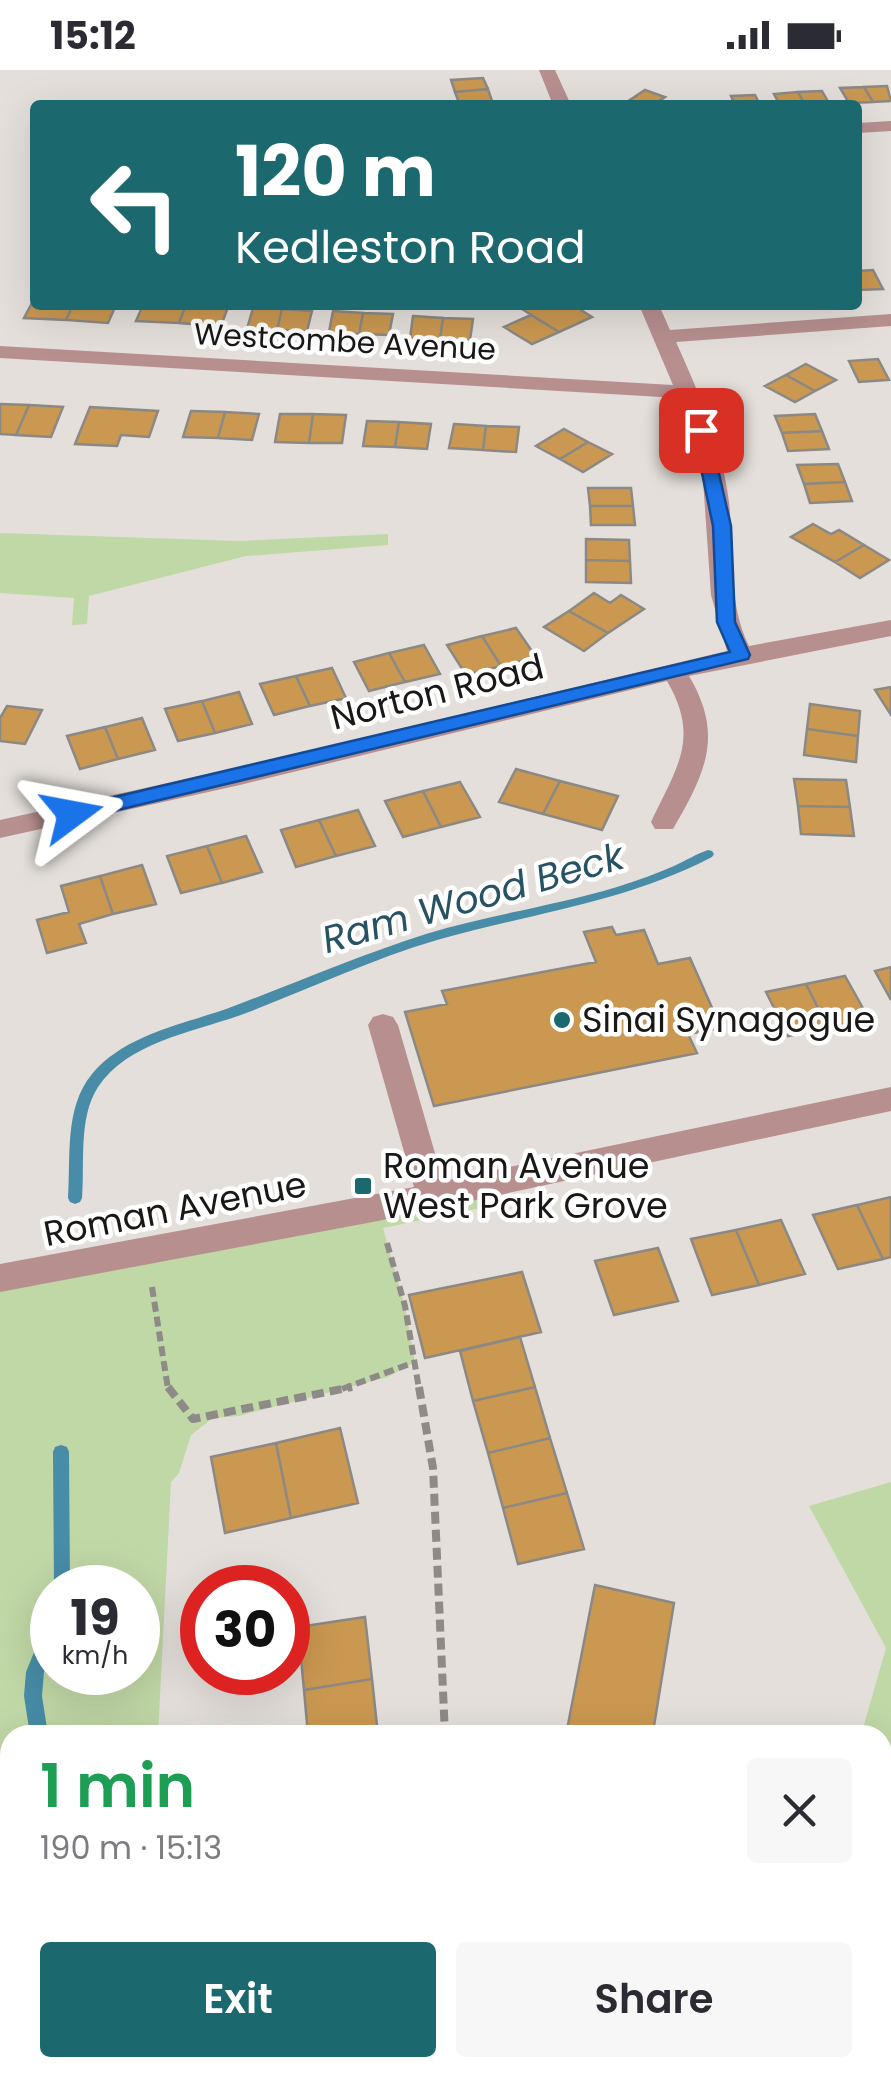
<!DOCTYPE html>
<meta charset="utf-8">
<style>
:root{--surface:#fff;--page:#f7f7f7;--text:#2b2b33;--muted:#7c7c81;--accent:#1b686e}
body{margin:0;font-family:Poppins,sans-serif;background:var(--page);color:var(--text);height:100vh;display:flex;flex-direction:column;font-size:38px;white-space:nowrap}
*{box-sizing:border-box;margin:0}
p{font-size:32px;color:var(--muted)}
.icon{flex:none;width:55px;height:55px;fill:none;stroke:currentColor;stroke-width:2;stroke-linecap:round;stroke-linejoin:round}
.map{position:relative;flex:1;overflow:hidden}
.side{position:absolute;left:0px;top:1655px;width:892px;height:352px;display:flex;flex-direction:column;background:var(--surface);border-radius:30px 30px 0 0;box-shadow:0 10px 40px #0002}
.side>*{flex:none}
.guide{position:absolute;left:30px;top:30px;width:832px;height:210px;border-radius:10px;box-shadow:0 10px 40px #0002;background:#1b686e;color:#fff;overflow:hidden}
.speed{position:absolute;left:30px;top:1495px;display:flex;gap:20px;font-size:50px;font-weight:700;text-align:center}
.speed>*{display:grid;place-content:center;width:130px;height:130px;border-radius:50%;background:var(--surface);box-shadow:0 10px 40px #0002;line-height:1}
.speed small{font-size:25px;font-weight:400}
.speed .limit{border:15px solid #d22;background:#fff;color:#111}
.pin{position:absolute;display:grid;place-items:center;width:85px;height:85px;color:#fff;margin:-42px;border-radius:20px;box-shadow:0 5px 15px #0006}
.me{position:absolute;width:110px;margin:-55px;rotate:77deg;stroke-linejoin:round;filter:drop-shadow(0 0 8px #0008)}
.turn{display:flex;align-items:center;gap:35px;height:210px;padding:0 40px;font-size:45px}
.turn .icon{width:130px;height:130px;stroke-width:2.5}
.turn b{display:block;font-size:70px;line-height:85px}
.round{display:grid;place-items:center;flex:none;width:105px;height:105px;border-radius:10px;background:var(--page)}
.headline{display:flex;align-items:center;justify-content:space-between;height:170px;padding:0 40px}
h1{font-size:60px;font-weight:600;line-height:75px;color:#1e9e55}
.action{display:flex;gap:20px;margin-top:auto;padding:20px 40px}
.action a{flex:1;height:115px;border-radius:10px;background:var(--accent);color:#fff;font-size:40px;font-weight:600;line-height:115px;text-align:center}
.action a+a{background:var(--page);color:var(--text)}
.status{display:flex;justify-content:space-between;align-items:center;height:70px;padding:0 50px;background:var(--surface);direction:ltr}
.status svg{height:28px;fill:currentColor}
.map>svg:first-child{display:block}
.green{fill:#c0d7a6;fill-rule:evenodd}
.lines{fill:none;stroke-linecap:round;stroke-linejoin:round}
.stream{fill:#488ca7;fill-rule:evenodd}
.building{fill:#ca9851;stroke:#8c8984;stroke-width:2.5}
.path-far1{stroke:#8e8a87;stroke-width:6;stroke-dasharray:10 5;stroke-linecap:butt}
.path{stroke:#8e8a87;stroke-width:8;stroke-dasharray:12 6;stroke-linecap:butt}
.minor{fill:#b78f8f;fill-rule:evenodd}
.route{fill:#1a73e8;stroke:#114b97;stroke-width:2.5}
.poi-dot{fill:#1b686e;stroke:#fff;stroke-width:4}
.labels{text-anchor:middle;stroke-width:9;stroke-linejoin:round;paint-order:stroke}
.far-street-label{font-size:30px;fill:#1a1817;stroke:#fff}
.street-label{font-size:35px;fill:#1a1817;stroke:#fff}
.poi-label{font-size:35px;fill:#1a1817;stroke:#fff;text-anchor:start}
.water-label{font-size:38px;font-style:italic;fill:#275263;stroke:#fff}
</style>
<div class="status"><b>15:12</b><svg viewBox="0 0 49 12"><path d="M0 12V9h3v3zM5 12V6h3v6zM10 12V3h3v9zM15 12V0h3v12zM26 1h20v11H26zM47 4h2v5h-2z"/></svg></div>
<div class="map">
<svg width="891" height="2007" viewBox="0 0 891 2007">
<rect width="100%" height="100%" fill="#e4dfda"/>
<!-- green -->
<path class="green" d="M0 463 239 471 388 464V475L246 486 89 526 87 554 72 555 74 528 0 523Z
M492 1125 495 1135 383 1158 405 1236 415 1292 388 1307 239 1346 213 1348 191 1365 179 1403 171 1412 158 1665H10V1998H133V2007H0V1208ZM52 1518H138V1602H52Z
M891 1412V2007H785V1998H882V1665H861L886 1578 809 1436Z"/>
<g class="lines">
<!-- stream -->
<path class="stream" d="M708 780 712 781 714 784 712 787C624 833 531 843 437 870 369 890 305 921 238 946 192 962 127 973 98 1017 78 1048 85 1093 82 1128L80 1132 75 1134 70 1132 68 1128C71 1087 64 1038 92 1004 126 963 187 954 234 936 298 912 360 885 426 864 488 845 554 836 617 817 636 811 656 804 674 796 685 791 696 784 708 780Z
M61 1375 67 1377 69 1382 70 1518H54L53 1382 55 1377Z
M52 1551V1579L44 1602 42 1626 48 1665H30L24 1626 26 1602 46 1553Z
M10 1914 11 2007H0V1927L3 1917Z"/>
</g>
<!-- building -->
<path class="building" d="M483 8 488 19 455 22 451 10Z
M887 16 891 31 873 32 864 17Z
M864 17 873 32 849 33 840 18Z
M488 19 492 31 459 33 455 22Z
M645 20 665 27 653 35 627 32Z
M822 21 830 35H805L798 22Z
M798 22 805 35H780L774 24Z
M755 25 760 35H735L731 26Z
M873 200 883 219 858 220V201Z
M34 229 35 235H73L66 250 24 248Z
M73 235H116L108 253 66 250Z
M143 235H186L179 253 136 251Z
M186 235H198L228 237 221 256 179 253Z
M532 235H573L592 247 559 262 522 239Z
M253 238 282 239 277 260 247 259Z
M282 239 312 241 307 261 277 260Z
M333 241 363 243 359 264 329 262Z
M363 243 393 244 389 265 359 264Z
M531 245 559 262 532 274 504 257Z
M413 246 443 248 440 269 410 268Z
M443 248 473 249 470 270 440 269Z
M878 289 889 310 859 312 849 291Z
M806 294 836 310 815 321 786 305Z
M786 305 815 321 795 332 765 316Z
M0 334 29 335 16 365 0 364Z
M29 335 63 337 51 367 16 365Z
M90 337 158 341 149 367 121 365 117 376 75 374Z
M191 341 225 342 218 368 183 367Z
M225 342 259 344 252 370 218 368Z
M280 344H313L309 373 275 372Z
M313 344 346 345 342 373H309Z
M815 344 822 361 782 363 775 346Z
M367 351 399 352 395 377 363 376Z
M399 352 431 354 427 379 395 377Z
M454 354 486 356 483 380 449 378Z
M486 356 519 357 516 382 483 380Z
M564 359 588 372 560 389 536 376Z
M822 361 829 379 788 381 782 363Z
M588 372 612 384 583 402 560 389Z
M838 394 845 412 804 414 797 395Z
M845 412 852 431 810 433 804 414Z
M588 418H631L633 436H590Z
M590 436H633L635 455H591Z
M813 454 831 464 839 460 864 475 835 492 791 467Z
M586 469 629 470 630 491 586 490Z
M864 475 889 490 860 508 835 492Z
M586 490 630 491 631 513 586 512Z
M594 523 610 533 621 525 644 539 608 563 569 541Z
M569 541 608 563 584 581 544 557Z
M516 558 536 587 501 596 482 566Z
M482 566 501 596 466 605 447 575Z
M424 575 440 604 405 612 389 583Z
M389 583 405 612 369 621 354 592Z
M332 598 346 628 310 636 296 606Z
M296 606 310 636 274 645 260 614Z
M891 617V645L875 620Z
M239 622 252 654 215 663 202 631Z
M202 631 215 663 178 671 165 639Z
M810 634 860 641 858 666 807 659Z
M7 636 42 640 25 674 0 671V648Z
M142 648 155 680 118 689 105 657Z
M105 657 118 689 80 699 67 666Z
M807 659 858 666 856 692 804 685Z
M516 699 560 711 543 744 499 732Z
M794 709 846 710 850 737 798 736Z
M560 711 618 726 602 760 543 744Z
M460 712 480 747 441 757 423 721Z
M423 721 441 757 403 767 385 731Z
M798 736 850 737 854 766 801 764Z
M358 740 375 776 336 786 319 750Z
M319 750 336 786 296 797 281 760Z
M246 766 262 802 222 813 207 776Z
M207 776 222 813 181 823 167 786Z
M142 795 156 834 113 844 100 806Z
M100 806 113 844 79 854 86 873 47 883 37 850 69 842 61 816Z
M612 857 616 865 644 860 658 894 690 888 721 958 688 964 697 983 434 1036 405 942 447 934 442 921 596 892 584 862Z
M891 897V930L875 901Z
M845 906 869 949 828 958 806 914Z
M806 914 828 958 788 966 766 922Z
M891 1127V1187L883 1189 857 1135Z
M857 1135 883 1189 838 1199 813 1145Z
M781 1150 805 1204 759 1215 736 1160Z
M736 1160 759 1215 712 1225 691 1169Z
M658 1178 678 1231 614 1245 595 1191Z
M522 1202 541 1262 425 1288 409 1225Z
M520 1267 535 1317 473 1331 460 1281Z
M535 1317 550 1368 488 1383 473 1331Z
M340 1358 358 1433 291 1448 276 1373Z
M550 1368 567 1423 503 1438 488 1383Z
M276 1373 291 1448 225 1463 211 1387Z
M567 1423 584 1479 518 1494 503 1438Z
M595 1515 674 1533 654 1656 691 1665H566Z
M365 1547 372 1609 304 1620 298 1557Z
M372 1609 378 1665H308L304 1620Z
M238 1998H315L316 2007H239Z
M544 1998H619L618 2007H577Z"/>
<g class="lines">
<!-- path-far1 -->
<path class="path-far1" d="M387 1173 405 1236 419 1319
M152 1217 168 1319
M342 1319 415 1292"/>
<!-- path -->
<path class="path" d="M168 1317 193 1349 352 1317
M419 1317 433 1398 445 1665
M882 1855 891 1856"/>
<!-- minor -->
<path class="minor" d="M539 0H555L571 35H553Z
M891 51V61L858 63V53Z
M639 235H659L670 260 891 244V256L676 272C699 323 722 376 729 432 734 479 727 532 749 576L891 550V566L689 606C724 665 706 702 673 759H655L651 752C676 698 701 669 667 611L240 715 0 768V750L240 697 727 581 711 525 703 410 678 328 0 288V276L673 315Z
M383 944 393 947 398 955 443 1111 891 1017V1041L378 1151 0 1222V1194L414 1117 368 955 373 947Z
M394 1998H436L435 2007H391Z"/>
</g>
<!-- route -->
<path class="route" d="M701 355 709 360 731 456 735 552 750 585 748 589 72 751 65 749V739L72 737 730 582 717 552 713 456 693 360Z"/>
<!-- markers -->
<g class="poi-dot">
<circle cx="562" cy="950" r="10"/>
<rect x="353" y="1106" width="20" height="20" rx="5"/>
</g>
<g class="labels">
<!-- far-street labels -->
<g class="far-street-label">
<text transform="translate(345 272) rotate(3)" y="10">Westcombe Avenue</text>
</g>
<!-- street labels -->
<g class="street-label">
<text transform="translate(437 622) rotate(-14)" y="12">Norton Road</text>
<text transform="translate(175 1139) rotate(-11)" y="12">Roman Avenue</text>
</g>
<!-- poi labels -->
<g class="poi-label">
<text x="582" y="962">Sinai Synagogue</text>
<text x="383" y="1108">Roman Avenue<tspan x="383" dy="40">West Park Grove</tspan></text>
</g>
<!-- water labels -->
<g class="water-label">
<text transform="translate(473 828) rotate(-16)" y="13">Ram Wood Beck</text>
</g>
</g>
</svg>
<div class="speed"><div>19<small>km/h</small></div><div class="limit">30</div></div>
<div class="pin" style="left:701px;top:360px;background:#d93025"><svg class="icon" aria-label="arrive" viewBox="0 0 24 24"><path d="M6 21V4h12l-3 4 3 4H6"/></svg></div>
<svg class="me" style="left:72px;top:744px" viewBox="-20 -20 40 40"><path d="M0-17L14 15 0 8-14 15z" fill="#1a73e8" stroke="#fff" stroke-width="4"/></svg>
<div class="guide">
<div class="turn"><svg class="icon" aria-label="left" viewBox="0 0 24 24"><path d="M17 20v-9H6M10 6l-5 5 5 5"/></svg><div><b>120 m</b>Kedleston Road</div></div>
</div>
<section class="side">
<div class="headline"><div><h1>1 min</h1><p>190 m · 15:13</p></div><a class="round"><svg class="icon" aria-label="close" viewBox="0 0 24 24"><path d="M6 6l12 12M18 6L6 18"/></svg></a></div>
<div class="action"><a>Exit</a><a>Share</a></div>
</section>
</div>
